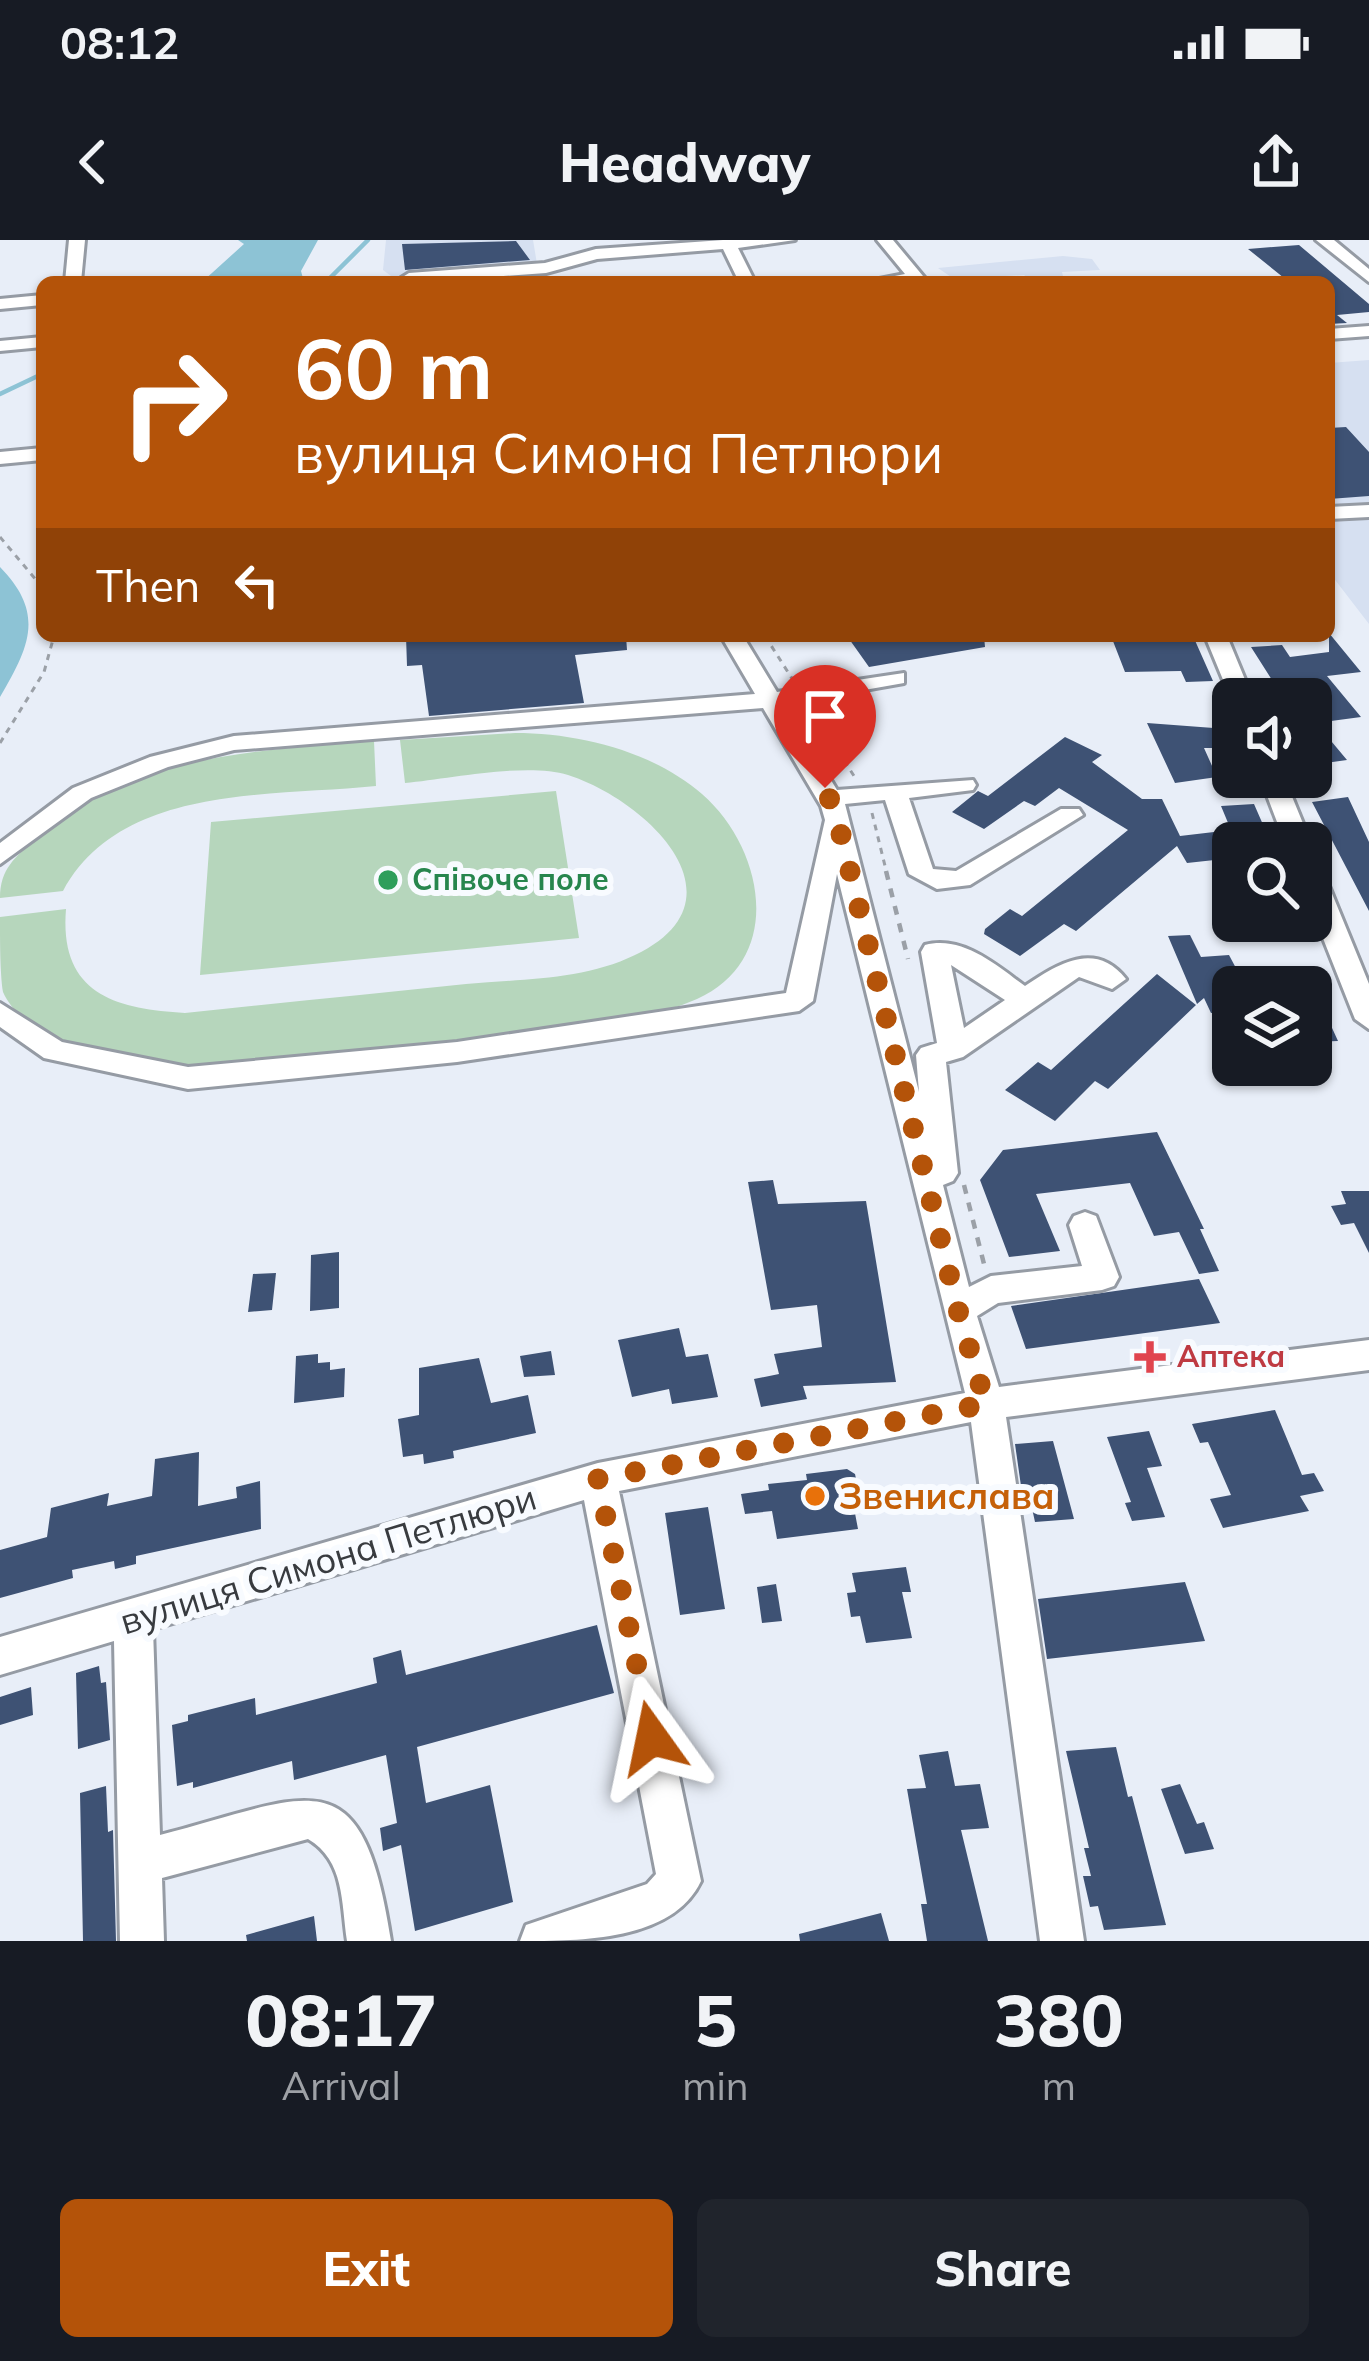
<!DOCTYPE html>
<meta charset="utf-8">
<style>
:root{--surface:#171b24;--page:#20242c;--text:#f1f3f6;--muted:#9ea1a6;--accent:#b45309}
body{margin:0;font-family:Mulish,sans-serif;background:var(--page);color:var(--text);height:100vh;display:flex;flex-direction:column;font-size:45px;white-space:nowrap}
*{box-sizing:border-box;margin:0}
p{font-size:39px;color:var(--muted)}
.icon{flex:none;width:66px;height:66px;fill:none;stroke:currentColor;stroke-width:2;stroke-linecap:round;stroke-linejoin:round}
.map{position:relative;height:1701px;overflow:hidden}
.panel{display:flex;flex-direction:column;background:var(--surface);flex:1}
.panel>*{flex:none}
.banner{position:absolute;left:36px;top:36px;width:1299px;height:366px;border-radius:18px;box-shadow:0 3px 9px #0004;background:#b45309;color:#fff;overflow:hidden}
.controls{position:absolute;left:1212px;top:438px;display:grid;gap:24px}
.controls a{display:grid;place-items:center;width:120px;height:120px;border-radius:18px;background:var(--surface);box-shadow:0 3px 9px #0004;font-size:60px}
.pin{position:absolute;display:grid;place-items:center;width:102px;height:102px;color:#fff;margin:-123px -51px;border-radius:50% 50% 50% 0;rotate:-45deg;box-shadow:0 0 12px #0007}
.pin .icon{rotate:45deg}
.me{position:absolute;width:132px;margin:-66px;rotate:348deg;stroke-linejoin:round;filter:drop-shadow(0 0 9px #0008)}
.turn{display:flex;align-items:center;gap:42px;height:252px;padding:0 60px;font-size:54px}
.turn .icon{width:156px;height:156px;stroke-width:2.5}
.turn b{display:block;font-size:84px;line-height:102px}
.then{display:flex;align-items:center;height:114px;padding:0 60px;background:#0003;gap:24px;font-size:45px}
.eta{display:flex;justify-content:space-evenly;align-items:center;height:204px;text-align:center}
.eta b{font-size:72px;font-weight:800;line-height:84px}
.button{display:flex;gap:24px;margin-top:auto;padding:24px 60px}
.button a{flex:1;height:138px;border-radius:18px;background:var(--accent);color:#fff;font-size:48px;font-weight:800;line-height:138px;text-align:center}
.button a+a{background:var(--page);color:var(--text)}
.status{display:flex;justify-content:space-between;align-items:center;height:84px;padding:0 60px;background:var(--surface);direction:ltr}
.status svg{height:33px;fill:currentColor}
header{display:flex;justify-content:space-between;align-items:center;height:156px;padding:0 60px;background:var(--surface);font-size:54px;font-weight:800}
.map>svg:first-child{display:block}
.built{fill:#d6e0f1}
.green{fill:#b6d6bc}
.water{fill:#8dc3d5}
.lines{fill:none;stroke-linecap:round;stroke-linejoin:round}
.stream{stroke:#8dc3d5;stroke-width:4.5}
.building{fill:#3e5274}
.minor-casing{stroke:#959ba4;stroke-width:6}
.path-far1{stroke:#9ba0a7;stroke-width:3;stroke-dasharray:6 6;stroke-linecap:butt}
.path{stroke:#9ba0a7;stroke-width:4.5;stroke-dasharray:9 9;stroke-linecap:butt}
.minor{fill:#fff;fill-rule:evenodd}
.route{stroke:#b45309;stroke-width:21;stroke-dasharray:0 37.8}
.leisure-dot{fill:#2e9e5b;stroke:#f8fbff;stroke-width:4.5}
.health-dot{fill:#e0444e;stroke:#f8fbff;stroke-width:4.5}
.food-dot{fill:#e8710a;stroke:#f8fbff;stroke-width:4.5}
.labels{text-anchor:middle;stroke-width:12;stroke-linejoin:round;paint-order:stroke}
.leisure-label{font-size:30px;font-weight:bold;fill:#27864d;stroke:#f8fbff;text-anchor:start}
.health-label{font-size:30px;font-weight:bold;fill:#be3a42;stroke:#f8fbff;text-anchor:start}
.near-food-label{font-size:36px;font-weight:bold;fill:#c56008;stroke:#f8fbff;text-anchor:start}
.near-street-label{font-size:36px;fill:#383b3f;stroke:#f8fbff}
</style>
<div class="status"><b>08:12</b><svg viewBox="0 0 49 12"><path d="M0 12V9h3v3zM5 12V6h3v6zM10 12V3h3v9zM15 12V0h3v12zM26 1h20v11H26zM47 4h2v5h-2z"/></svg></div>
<header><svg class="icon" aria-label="back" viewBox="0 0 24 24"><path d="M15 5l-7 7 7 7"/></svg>Headway<svg class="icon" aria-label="share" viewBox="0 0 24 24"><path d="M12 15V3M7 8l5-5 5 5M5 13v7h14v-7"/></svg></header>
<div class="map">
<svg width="1369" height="1701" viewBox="0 0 1369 1701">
<rect width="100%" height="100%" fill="#e8eef8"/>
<!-- built -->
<path class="built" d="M386 0H533L540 42H492L490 38 399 42 383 30Z
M1063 16 1092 19 1100 30 1062 32 1064 40 1033 42 1024 35 954 39 938 28Z
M1369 120V384L1329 332V123Z"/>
<!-- green -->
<path class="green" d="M515 493C579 493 652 511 702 554 764 608 786 719 697 759 631 788 553 790 482 798 395 809 307 822 219 828 159 825 32 816 3 752 0 733 0 699 0 677L66 669C59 754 115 769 185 773 278 763 372 754 466 744 522 739 584 740 635 715 751 659 646 560 568 535 526 522 449 539 405 543L400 500Z
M374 501 376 546C270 557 121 544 63 651L0 658C0 629 15 617 36 599 131 514 254 511 374 501Z
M556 551 579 698 200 735 211 582Z"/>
<!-- water -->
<path class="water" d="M238 0H318L301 31 304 42H202L244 4Z
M0 327C46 374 29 407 0 457Z"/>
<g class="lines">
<!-- stream -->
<path class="stream" d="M326 42 368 0
M0 154 42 134"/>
</g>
<!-- building -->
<path class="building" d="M516 1 530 20 405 30 402 4Z
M1299 5 1369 64V72L1337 75 1347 83 1329 84V42H1289L1248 9Z
M1346 187 1369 212V256L1329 259V188Z
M1329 393 1361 432 1327 436 1361 477 1316 483 1347 520 1311 525V452L1281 454 1251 407 1282 405 1290 417 1329 412Z
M406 396H626L627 410 575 415 584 463 429 476 422 425 407 426Z
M847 396H984L985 407 869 427Z
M1111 396H1193L1213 441 1186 442 1181 431 1125 432Z
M1147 483 1227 489 1233 508H1204L1217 537 1175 543Z
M1065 497 1102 515 1092 522 1142 559H1162L1180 596 1231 590 1221 566 1254 564 1271 603H1236L1233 595V618L1187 623 1177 606 1076 691 1064 684 1020 716 984 694 985 689 1010 669 1022 676 1128 590 1059 548 1035 566 1024 561 984 589 952 572 978 551 988 556Z
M1348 557 1369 602V671L1312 562Z
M1190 695 1201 717 1229 715 1246 747H1233V771L1211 773 1204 758 1197 764 1168 696Z
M1157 734 1196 765 1108 849 1095 841 1055 881 1005 850 1038 822 1051 830Z
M1311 742 1338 801 1311 802Z
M1157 892 1204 989H1200L1219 1031 1199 1034 1179 992 1154 996 1130 943 1036 954 1060 1011 1009 1017 980 940 1003 910Z
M773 940 778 964 866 961 896 1142 803 1146 807 1159 761 1167 754 1139 779 1134 774 1114 822 1107 817 1065 771 1070 748 942Z
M1341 951H1369V1013L1354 983 1341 985 1331 966 1346 964Z
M339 1012V1068L310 1071 311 1015Z
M276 1033 272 1070 248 1072 253 1034Z
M1199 1039 1220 1083 1026 1109 1011 1066Z
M679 1088 686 1117 708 1114 718 1157 672 1164 669 1149 632 1157 618 1100Z
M551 1111 555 1135 524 1137 520 1116Z
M318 1114V1123L330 1122V1130L345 1128 344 1157 294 1163 296 1116Z
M479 1118 491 1163 528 1155 536 1193 453 1211 454 1218 424 1224 423 1214 403 1217 398 1179 419 1175V1128Z
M1275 1170 1302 1235 1314 1233 1324 1251 1300 1256 1309 1271 1223 1288 1210 1259 1231 1255 1208 1202 1200 1203 1192 1184Z
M1149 1191 1162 1226 1147 1228 1165 1277 1132 1281 1125 1263 1131 1262 1107 1197Z
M1053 1201 1074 1279 1035 1282 1030 1259 1023 1260 1015 1204Z
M199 1212 198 1266 237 1258 236 1247 260 1241 261 1289 136 1316V1324L115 1329 114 1321 72 1330 73 1338 0 1358V1310L47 1297 51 1268 109 1253 107 1266 152 1256 155 1219Z
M847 1229 855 1234 862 1267 854 1268 858 1289 777 1299 772 1271 745 1274 741 1254 769 1250 768 1244 807 1240 806 1234Z
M708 1267 725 1369 680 1375 665 1273Z
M906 1327 911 1352H902L912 1398 866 1403 860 1376 851 1377 847 1353 856 1352 852 1333Z
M1185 1342 1205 1401 1047 1419 1038 1359Z
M776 1344 782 1381 762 1383 757 1347Z
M597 1385 614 1453 417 1507 426 1563 490 1545 513 1662 415 1691 401 1605 383 1611 380 1588 397 1583 386 1515 294 1540 292 1521 193 1548V1542L177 1546 172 1485 188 1481V1475L255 1458 256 1475 377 1443 373 1418 401 1410 406 1435Z
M99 1426 101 1443 106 1442 110 1500 78 1509 76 1433Z
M31 1447 33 1475 0 1485V1457Z
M1116 1507 1128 1557 1132 1556 1166 1685 1104 1690 1098 1666 1090 1667 1083 1636H1091L1084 1608H1089L1066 1511Z
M948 1511 955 1546 980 1544 989 1588 961 1590 988 1701H927L921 1664H927L907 1549 926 1548 919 1515Z
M1180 1544 1197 1584 1204 1582 1214 1609 1185 1614 1161 1549Z
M106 1546 108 1592 113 1590 116 1701H83L80 1553Z
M881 1673 889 1701H800L799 1694Z
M314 1676 317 1701H247L246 1695Z"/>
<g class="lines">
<defs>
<path id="minor" d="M69 0H85L81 42H65Z
M723 0H795L738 8 755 42H739L723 9 597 19 546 33 421 42 401 38 409 33 545 23 596 9Z
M877 0H893L928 42H864L905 34Z
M1316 0H1334L1369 29V42Z
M42 55V65L0 69V59Z
M1369 86V96L1329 99V89Z
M42 97V107L0 111V101Z
M42 208V220L0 224V212Z
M1369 265V277L1329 279V267Z
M721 396H743L777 452 904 433V443L785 464 837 550 973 540 976 545 973 550 909 558 933 629 956 631 1061 569H1079L1083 575 970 645 937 649 909 634 885 560 845 564 919 852 916 815 921 808 937 803 921 712 925 705C963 695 997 726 1025 746 1058 724 1095 700 1126 739L1112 749 1079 737 963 817 946 822 958 933 953 941 943 945 969 1047 991 1036 1082 1026 1069 985 1074 976 1085 972 1096 976 1119 1037 1114 1046 1102 1050 998 1063 977 1076 999 1147 1369 1100V1130L1006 1177 1084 1701H1040L971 1182 619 1251 701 1641C673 1701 581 1701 520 1701L526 1685 647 1644 656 1634 584 1260 153 1389 160 1595C311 1556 362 1512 391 1701H347C341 1662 345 1621 308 1599L162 1638 164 1701H120L114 1401 0 1435V1397L598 1223 965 1153 837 634 813 761 799 771 457 822 188 849 44 818 0 787V763L62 802 188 827 457 802 786 753 825 580 821 566 763 468 234 510 168 527 91 558 0 624V603L73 548 150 517 234 496 755 454ZM951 725 1005 760 964 788Z
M1205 396H1227L1253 459H1233V464Z
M1260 537H1284L1311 603H1285Z
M1311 626 1324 634 1369 744V789L1355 779 1311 668Z"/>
</defs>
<!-- minor casing -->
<use href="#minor" class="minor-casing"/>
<!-- path-far1 -->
<path class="path-far1" d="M0 297 42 347
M765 396 793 440
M812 470 854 536
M0 503 44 432 54 396
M872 573 887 634"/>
<!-- path -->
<path class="path" d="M886 631 908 719
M964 945 985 1028"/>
<!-- minor -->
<use href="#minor" class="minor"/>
</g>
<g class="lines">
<!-- route -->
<path class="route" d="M652 1498 598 1239 986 1164 958 1070 836 574 825 548"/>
</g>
<!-- markers -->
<circle class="leisure-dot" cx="388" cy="640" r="12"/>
<path class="health-dot" d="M1144 1099h12v12h12v12h-12v12h-12v-12h-12v-12h12z"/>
<circle class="food-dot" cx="815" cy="1256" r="12"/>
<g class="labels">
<!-- leisure labels -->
<g class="leisure-label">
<text x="412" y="650">Співоче поле</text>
</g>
<!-- health labels -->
<g class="health-label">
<text x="1177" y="1127">Аптека</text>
</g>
<!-- near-food labels -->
<g class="near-food-label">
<text x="839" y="1269">Звенислава</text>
</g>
<!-- near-street labels -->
<g class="near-street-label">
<text transform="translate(328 1319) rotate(-17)" y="13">вулиця Симона Петлюри</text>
</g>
</g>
</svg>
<div class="controls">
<a><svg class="icon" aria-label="sound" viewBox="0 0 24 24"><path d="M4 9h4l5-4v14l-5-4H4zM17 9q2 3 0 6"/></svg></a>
<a><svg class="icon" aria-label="search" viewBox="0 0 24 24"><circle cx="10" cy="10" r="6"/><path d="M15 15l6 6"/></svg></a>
<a><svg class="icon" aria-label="layers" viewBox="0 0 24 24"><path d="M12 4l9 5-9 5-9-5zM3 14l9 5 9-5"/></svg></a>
</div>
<div class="pin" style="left:825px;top:548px;background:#d93025"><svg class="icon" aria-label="arrive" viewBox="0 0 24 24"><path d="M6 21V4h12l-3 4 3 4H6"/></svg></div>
<svg class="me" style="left:652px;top:1498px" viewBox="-20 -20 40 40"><path d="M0-17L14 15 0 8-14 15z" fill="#b45309" stroke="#fff" stroke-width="4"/></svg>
<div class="banner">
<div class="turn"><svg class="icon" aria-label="right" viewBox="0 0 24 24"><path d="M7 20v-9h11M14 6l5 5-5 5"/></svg><div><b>60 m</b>вулиця Симона Петлюри</div></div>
<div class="then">Then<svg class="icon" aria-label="left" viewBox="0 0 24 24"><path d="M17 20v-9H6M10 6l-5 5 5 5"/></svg></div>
</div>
</div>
<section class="panel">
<div class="eta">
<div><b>08:17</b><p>Arrival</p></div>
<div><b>5</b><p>min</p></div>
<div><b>380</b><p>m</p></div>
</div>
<div class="button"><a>Exit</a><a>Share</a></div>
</section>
